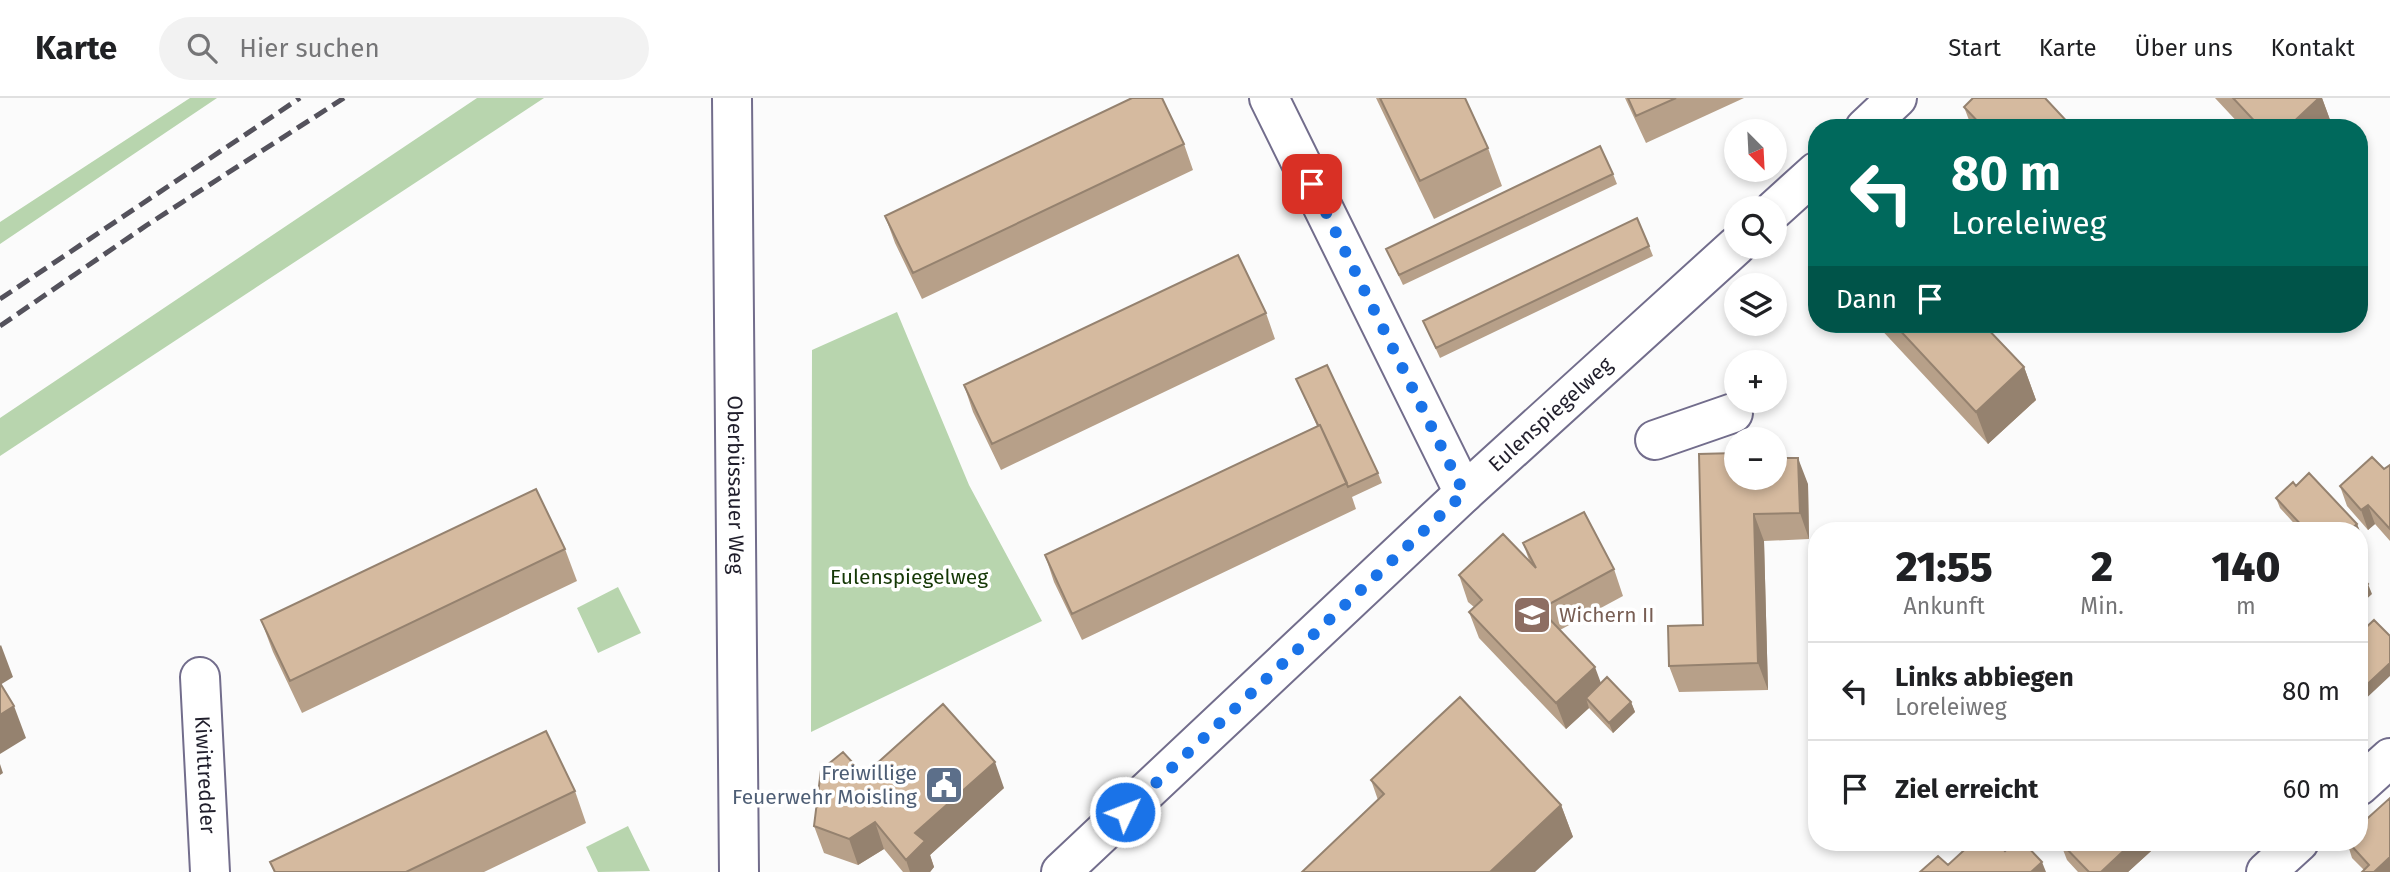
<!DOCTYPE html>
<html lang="de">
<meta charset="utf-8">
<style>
:root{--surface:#fff;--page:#f2f2f2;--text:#202124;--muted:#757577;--line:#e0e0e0}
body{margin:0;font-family:"Fira Sans",sans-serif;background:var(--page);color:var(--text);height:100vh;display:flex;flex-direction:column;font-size:26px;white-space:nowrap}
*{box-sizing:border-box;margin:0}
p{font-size:23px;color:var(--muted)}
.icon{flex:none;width:38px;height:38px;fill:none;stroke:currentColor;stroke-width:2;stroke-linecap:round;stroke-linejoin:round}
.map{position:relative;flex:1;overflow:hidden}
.sheet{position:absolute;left:1808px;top:424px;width:560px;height:329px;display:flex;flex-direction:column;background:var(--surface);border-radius:28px;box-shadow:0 4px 10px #0003}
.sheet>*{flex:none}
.guide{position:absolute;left:1808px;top:21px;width:560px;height:214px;border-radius:28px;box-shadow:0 4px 10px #0003;background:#00695c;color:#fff;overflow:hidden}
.needle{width:46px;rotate:156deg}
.buttons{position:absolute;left:1724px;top:21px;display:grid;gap:14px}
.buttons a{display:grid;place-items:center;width:63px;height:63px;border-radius:50%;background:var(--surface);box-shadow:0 4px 10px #0003;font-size:35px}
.pin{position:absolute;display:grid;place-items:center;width:60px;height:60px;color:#fff;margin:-30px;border-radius:14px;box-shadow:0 4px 10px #0006}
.me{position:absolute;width:77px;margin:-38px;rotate:47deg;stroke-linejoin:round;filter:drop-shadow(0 0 5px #0008)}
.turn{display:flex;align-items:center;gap:24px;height:147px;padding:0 28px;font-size:32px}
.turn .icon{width:91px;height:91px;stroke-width:2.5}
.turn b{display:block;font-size:49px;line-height:60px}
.then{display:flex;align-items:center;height:66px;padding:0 28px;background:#0003;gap:14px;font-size:26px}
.eta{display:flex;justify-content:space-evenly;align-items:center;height:119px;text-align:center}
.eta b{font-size:42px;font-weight:800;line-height:49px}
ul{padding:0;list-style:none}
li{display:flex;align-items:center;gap:21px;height:98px;padding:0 28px;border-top:2px solid var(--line)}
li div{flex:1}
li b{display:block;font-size:26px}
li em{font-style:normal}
header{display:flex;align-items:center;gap:42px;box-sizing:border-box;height:98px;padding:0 35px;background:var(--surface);border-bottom:2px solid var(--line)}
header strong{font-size:33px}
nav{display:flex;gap:38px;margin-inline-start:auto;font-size:24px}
.search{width:490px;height:63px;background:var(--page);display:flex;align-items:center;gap:18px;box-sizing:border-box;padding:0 24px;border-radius:38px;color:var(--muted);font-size:26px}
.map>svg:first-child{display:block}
.green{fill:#b8d5ae}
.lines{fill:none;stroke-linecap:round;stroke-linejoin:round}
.minor-casing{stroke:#726d8c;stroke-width:42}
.major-casing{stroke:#726d8c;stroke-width:42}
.minor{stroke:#fff;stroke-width:38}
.major{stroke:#fff;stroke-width:38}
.rail{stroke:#54525c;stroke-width:5;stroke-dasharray:14 7;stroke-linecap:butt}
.wall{fill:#b7a089}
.shaded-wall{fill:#95826f}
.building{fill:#d5ba9f;stroke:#95826f;stroke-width:2}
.route{stroke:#1a73e8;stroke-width:12;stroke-dasharray:0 21.6}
.labels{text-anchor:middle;stroke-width:7;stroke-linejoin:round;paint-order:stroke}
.street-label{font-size:21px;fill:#201e2b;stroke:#fff}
.park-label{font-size:21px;fill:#153806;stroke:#fff}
.education-label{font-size:21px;fill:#785e54;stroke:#fff;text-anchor:start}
.service-label{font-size:21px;fill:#4e5e75;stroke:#fff;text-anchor:end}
</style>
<header>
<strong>Karte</strong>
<div class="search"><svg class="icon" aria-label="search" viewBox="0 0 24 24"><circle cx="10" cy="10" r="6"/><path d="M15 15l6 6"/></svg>Hier suchen</div>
<nav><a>Start</a><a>Karte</a><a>Über uns</a><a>Kontakt</a></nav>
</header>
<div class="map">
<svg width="2390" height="774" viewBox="0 0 2390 774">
<rect width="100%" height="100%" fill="#fbfbfb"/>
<!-- green -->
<path class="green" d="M190 0H217L0 146V124Z
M477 0H544L0 358V320Z
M897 214 969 387 1042 523 811 634 812 252Z
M618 489 641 535 598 555 577 510Z
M628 728 650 773 598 774 586 749Z"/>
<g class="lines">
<defs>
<g id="minor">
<path id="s1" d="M732 0 739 774"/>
<path d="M1269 0 1464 395"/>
<path d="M1865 30 1897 0"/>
<path d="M1774 112 1816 74"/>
<path d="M1655 342 1733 315"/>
<path id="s2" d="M200 579 210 774"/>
<path id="s3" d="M1061 774 1464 395 1736 148"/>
</g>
<path id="major" d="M2359 688 2390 660
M2266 774 2299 744"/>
</defs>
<!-- minor casing -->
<use href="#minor" class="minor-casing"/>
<!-- major casing -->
<use href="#major" class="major-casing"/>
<!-- minor -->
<use href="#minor" class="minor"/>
<!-- major -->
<use href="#major" class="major"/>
<!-- rail -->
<path class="rail" d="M0 201 300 0
M0 228 147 127 344 0"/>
</g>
<!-- wall -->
<path class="wall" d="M1376 0H1465L1488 50 1502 88 1434 121Z
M1625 0H1744L1646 45Z
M2215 0H2322L2333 30H2243Z
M1964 9 2073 30H1972Z
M1184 46 1193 72 922 201 895 145 885 118Z
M1613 76 1617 86 1403 187 1386 151Z
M1649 148 1653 158 1440 260 1423 223Z
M1266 215 1275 241 1001 372 973 314 964 287Z
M1876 226H1983L2024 269 2036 302 1988 346Z
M1296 281 1378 375 1382 385 1352 399 1356 411 1082 542 1054 484 1045 457 1317 328Z
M1699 356 1808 386 1809 441 1764 443 1768 592 1679 594 1669 568 1703 527Z
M2390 367V443L2375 426 2368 432 2347 408 2340 388 2384 371Z
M2309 375 2357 426 2361 436 2359 438V432H2300L2280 410 2276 400 2293 384 2296 388Z
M1523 445 1614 471 1623 498 1560 532 1601 585 1631 604 1635 614 1613 635 1589 610 1566 631 1479 540 1469 514 1474 509 1468 504 1459 477 1530 465Z
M565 451 577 483 302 615 273 554 261 522Z
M864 677 1004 690 930 757 934 769 930 774H903L884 751 858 767 824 755 814 728Z
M1371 682 1561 707 1573 739 1378 702Z
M575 693 586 725 484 774H274L270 764Z
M2060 744H2161L2128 774H2078L2067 762Z
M2347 744H2359L2390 774 2364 772 2352 760Z"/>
<!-- shaded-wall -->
<path class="shaded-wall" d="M2319 0H2322L2333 30H2287Z
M2024 269 2036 302 1988 346 1976 314Z
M1798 360 1808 386 1809 441 1800 415Z
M2368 407 2375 426 2368 432 2361 412Z
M1754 416 1764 443 1768 592 1758 565Z
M2357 426 2361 436 2359 438V432H2350Z
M2368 486 2372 496 2359 508V494Z
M1 547 13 579 0 587V548Z
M2390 565V578L2359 607V594Z
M1595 569 1605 596 1586 600 1589 610 1566 631 1556 605Z
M1631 604 1635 614 1613 635 1609 625Z
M14 608 26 640 0 656V617Z
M995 664 1004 690 930 757 934 769 930 774H910L906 762 915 735Z
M0 666 3 675 0 677Z
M1561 707 1573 739 1535 774H1490Z
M875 724 884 751 858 767 849 741Z
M2133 744H2161L2128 774H2101Z
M2390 759V774H2375V773Z
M2042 764 2046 774H2031Z"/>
<!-- building -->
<path class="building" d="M1132 0H1162L1184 46 913 175 885 118Z
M1380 0H1465L1488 50 1420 83Z
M1628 0H1676L1636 18Z
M1973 0H2045L2073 30H1984L1964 9Z
M2233 0H2319L2287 30H2261Z
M1600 48 1613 76 1399 177 1386 151Z
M1637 120 1649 148 1436 250 1423 223Z
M1238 157 1266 215 992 346 964 287Z
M1894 226H1983L2024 269 1976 314Z
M1327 267 1378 375 1348 389 1320 327H1318L1296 281Z
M1320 327 1347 385 1072 516 1045 457Z
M1736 355V380H1774V360H1798L1800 415 1754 416 1758 565 1669 568 1668 528 1703 527 1699 356Z
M2372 359 2384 371 2390 367V431L2368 407 2361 412 2340 388Z
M2309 375 2357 426 2350 432H2306L2276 400 2293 384 2296 388Z
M536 391 565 451 290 583 261 522Z
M1584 414 1614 471 1540 511 1595 569 1556 605 1469 514 1482 502 1459 477 1503 436 1536 470 1523 445Z
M2359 476 2368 486 2359 494Z
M2374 522 2390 538V565L2359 594V536Z
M1607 579 1631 604 1609 625 1586 600Z
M0 585 14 608 0 617Z
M1460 599 1561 707 1490 774H1302L1384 696 1371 682Z
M943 606 995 664 915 735 925 743 906 762 875 724 849 741 814 728 821 672 843 654 864 677Z
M546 633 575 693 406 774H275L270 764Z
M2390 700V759L2375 773 2376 774H2362L2369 767 2348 744H2359V728Z
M1973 744H1996L2005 753 2015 744H2023L2042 764 2031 774H1920L1938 758 1948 767Z
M1996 744H2015L2005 753Z
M2060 744H2133L2101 774H2089Z"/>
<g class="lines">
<!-- route -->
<path class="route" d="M1125 714 1464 395 1312 86"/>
</g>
<!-- icons -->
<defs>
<symbol id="school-square" viewBox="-11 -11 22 22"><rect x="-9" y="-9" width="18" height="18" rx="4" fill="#8d6e63" stroke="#fff"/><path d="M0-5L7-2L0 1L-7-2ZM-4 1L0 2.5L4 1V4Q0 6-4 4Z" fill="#fff"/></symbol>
<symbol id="civic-square" viewBox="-11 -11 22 22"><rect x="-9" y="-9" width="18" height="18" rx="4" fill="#5c6f8a" stroke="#fff"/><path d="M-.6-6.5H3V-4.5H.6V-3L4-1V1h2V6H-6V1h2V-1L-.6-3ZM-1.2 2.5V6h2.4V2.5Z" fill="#fff"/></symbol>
</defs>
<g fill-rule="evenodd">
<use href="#school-square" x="1510" y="495" width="44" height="44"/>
<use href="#civic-square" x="922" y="665" width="44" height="44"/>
</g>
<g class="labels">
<!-- street labels -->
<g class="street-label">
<text dy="7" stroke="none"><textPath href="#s3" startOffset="670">Eulenspiegelweg</textPath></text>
<text dy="7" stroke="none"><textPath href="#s1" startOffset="387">Oberbüssauer Weg</textPath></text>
<text dy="7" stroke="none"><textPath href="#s2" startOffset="98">Kiwittredder</textPath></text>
</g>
<!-- park labels -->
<g class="park-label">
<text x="909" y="486">Eulenspiegelweg</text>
</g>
<!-- education labels -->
<g class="education-label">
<text x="1559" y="524">Wichern II</text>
</g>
<!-- service labels -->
<g class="service-label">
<text x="917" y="682">Freiwillige<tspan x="917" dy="24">Feuerwehr Moisling</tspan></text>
</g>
</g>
</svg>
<div class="buttons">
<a><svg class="needle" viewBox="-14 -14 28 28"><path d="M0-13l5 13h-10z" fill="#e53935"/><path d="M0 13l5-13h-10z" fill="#757577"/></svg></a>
<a><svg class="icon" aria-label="search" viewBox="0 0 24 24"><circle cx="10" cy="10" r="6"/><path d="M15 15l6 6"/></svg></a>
<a><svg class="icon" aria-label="layers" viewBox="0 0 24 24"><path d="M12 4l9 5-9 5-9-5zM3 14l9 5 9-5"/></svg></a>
<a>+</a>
<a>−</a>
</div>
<div class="pin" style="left:1312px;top:86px;background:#d93025"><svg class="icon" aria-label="arrive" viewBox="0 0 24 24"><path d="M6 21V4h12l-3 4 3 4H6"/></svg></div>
<svg class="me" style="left:1125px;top:714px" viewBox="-20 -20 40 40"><circle r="17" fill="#1a73e8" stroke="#fff" stroke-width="3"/><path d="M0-11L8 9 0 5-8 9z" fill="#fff"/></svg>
<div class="guide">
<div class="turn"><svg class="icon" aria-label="left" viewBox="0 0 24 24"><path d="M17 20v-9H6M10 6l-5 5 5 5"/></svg><div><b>80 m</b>Loreleiweg</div></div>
<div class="then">Dann<svg class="icon" aria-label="arrive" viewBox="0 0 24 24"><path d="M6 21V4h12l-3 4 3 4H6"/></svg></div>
</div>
<section class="sheet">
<div class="eta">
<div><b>21:55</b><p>Ankunft</p></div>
<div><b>2</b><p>Min.</p></div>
<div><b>140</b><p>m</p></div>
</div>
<ul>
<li><svg class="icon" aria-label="left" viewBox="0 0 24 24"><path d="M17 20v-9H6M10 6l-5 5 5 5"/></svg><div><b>Links abbiegen</b><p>Loreleiweg</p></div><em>80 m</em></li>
<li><svg class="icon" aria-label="arrive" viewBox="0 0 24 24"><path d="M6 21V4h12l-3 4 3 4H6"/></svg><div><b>Ziel erreicht</b></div><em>60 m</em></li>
</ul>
</section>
</div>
